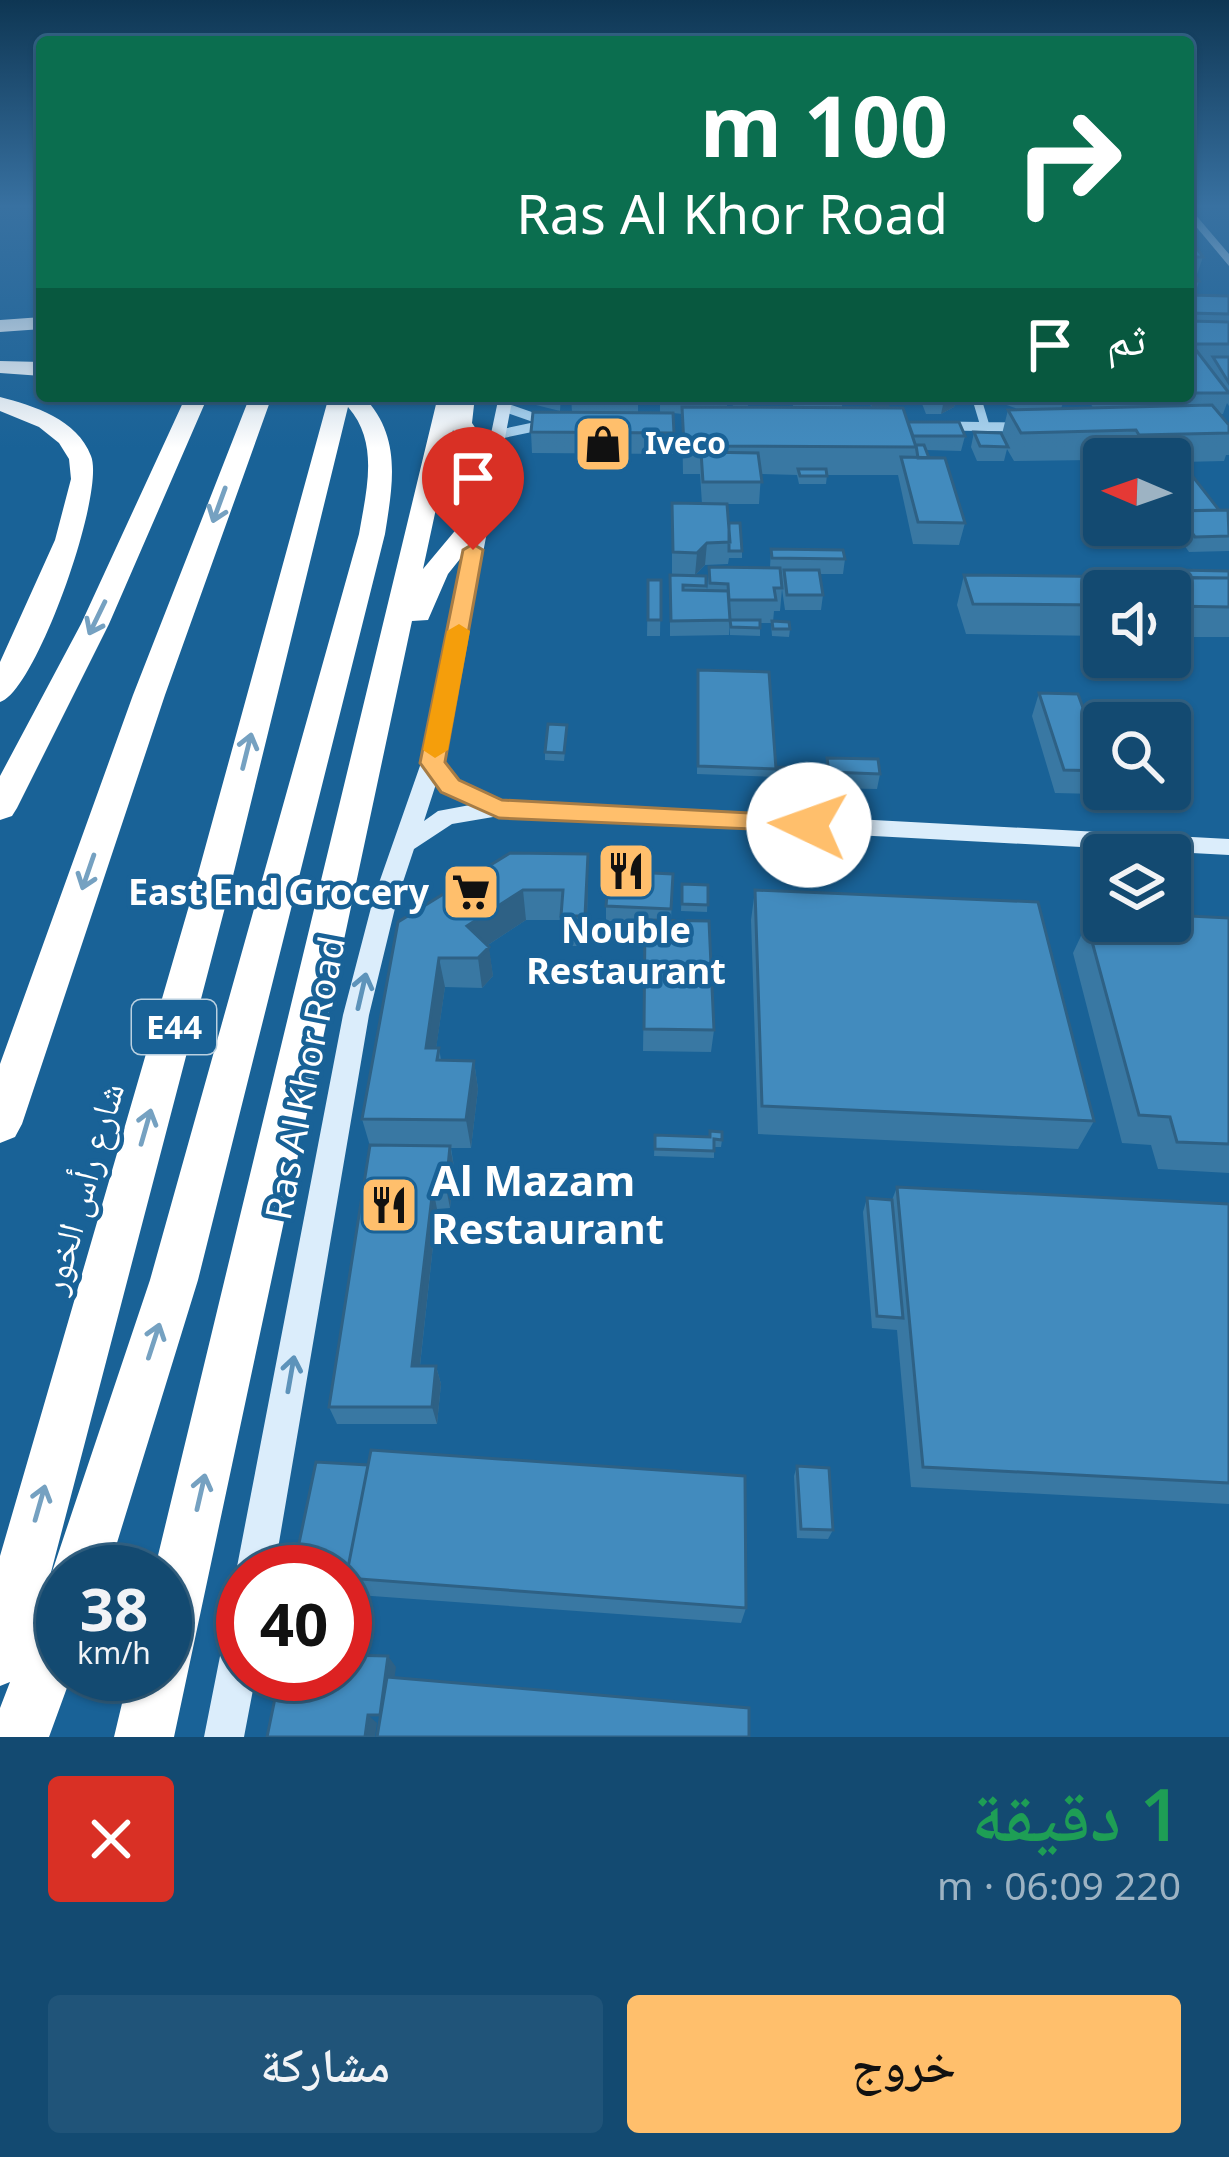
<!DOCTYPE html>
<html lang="ar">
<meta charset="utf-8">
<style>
:root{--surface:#134a71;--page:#205479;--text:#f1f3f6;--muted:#9db3c3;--line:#326284;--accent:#ffbf6c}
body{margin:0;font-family:"Noto Sans","Noto Naskh Arabic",sans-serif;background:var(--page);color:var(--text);direction:rtl;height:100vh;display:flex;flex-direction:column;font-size:45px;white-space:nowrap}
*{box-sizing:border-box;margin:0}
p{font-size:39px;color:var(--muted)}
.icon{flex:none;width:66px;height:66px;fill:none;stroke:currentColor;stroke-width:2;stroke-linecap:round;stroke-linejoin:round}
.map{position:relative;height:1737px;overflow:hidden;direction:ltr}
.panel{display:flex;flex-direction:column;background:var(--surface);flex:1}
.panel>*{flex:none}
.guide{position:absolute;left:36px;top:36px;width:1158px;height:366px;border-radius:12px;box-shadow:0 3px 9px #0004,0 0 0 3px var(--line);direction:rtl;background:#0b6e4f;color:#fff;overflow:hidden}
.needle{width:78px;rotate:272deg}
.buttons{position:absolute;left:1083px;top:438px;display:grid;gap:24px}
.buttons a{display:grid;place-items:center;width:108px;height:108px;border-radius:12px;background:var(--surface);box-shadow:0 3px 9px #0004,0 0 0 3px var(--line);font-size:60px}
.speed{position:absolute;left:36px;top:1545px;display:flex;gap:24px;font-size:60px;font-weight:700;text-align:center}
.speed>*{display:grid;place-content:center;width:156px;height:156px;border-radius:50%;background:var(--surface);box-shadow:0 3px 9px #0004,0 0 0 3px var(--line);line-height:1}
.speed small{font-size:30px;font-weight:400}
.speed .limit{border:18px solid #d22;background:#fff;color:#111}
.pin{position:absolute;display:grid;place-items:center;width:102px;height:102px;color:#fff;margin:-123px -51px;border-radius:50% 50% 50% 0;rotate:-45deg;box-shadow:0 0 12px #0007}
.pin .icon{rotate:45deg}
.me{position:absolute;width:132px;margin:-66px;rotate:273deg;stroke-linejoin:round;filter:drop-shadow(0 0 9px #0008)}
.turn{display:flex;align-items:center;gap:42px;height:252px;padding:0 48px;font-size:54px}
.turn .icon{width:156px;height:156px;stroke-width:2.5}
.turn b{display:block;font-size:84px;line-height:102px}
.then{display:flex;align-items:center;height:114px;padding:0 48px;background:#0003;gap:24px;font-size:45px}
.round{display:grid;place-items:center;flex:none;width:126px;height:126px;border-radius:12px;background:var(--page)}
.overview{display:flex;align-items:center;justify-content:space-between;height:204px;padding:0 48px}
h1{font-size:72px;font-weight:600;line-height:90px;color:#1e9e55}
.button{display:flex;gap:24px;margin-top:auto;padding:24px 48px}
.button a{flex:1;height:138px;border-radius:12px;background:var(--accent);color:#111;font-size:48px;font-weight:600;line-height:138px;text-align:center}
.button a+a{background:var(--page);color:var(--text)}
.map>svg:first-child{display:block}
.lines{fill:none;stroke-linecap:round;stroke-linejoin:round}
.street{stroke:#add5f0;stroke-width:9}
.secondary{fill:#dbedfb;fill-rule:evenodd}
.highway{fill:#fff;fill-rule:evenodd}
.wall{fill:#3978a3}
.shaded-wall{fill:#2e6185}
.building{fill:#428bbe;stroke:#2e6185;stroke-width:3}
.oneway{stroke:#75a1c1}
.oneway2{stroke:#5d93ba}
.route{fill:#ffbf6c;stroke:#a67c46;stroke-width:3}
.slow{fill:#f59e0b}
.labels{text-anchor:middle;stroke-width:9;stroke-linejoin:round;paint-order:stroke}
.far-poi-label{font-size:30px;font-weight:bold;fill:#fff;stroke:#196297;text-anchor:start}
.shield{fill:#196297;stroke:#bad0e0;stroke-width:3}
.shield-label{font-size:33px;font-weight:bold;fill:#fff}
.poi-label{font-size:36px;font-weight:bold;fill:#fff;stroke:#196297;text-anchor:end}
.street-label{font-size:36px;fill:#fff;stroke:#196297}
.near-poi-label{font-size:42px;font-weight:bold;fill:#fff;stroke:#196297;text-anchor:start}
</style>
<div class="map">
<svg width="1229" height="1737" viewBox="0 0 1229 1737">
<rect width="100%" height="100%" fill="#196297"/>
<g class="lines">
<!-- street -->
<path class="street" d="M976 396 985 426
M504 407 541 420
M946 426 1016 427
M496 435 548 424"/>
<!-- secondary -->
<path class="secondary" d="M1188 206 1229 254V266L1188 217Z
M499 396H513L443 762 458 781 499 800 1229 839V855L499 816 452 824 414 849 397 900 369 1015 274 1572H243V1586L236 1572 343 1015 373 900 421 763ZM436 784 442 791 470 805 438 811 424 821Z
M243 1617V1674H256L244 1737H204L224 1636 229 1622Z"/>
<!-- highway -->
<path class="highway" d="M42 317V329L0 332V320Z
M0 361 42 362V376L0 373Z
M186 396H208L109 624 17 808 12 816 0 820V776L81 624Z
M250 396H272L165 695 22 1124 15 1137 0 1143V1064L133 695Z
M329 396H363C402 436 393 483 385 534L198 1280 108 1572H63V1674H72L49 1737H0V1708L10 1682 0 1686V1556L193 892ZM348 407C380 443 366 492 359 534L150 1280 52 1572 61 1592 44 1599 229 892Z
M438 396H475L472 423 501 466 498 471H480L453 430 423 569 469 514H487L491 520 448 574 428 620 412 621 174 1737H114L129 1674H165V1572H154Z
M0 397C34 406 77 419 91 456 106 493 35 693 0 702V662L55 540 71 479 69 459 59 443 39 427 0 411Z"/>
</g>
<!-- wall -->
<path class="wall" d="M1188 243 1203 257 1196 277 1199 281 1195 295 1229 296V406L1227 403 1223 414H1219L1229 425V455H1226L1224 461 1182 462 1219 510 1229 511V551L1189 552 1170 525V459L1014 461 1007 449 1004 461H977L971 447 974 432 1002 434 1008 410H1021L1001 403 998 396H1065L1061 409 1093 408 1087 396H1157L1153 406H1168L1161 396H1188Z
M531 396H561L560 411 532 404Z
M571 396H638V413H660V396H728L727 406 733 407 732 396H748V407H793V401H786L785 396H842V407L871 408 870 396 908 422 965 436 961 451 926 450 965 523 959 545 913 544 898 475H827L826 484H799L797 475 761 474 759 504H702L700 474H683L682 414 673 413V454L532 453 531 432 572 412Z
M919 396H957L954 407 941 414H926Z
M672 503 729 523 742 551V558H729L728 564 705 565 695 575 672 574Z
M771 549 845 559 843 574H820L823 595 821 610H785L782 589 780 611H774L773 622 790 629 789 637 772 636 771 623H760V636L730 635V623L729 635 670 636V575L706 576 707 591 709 567H770Z
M1176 570 1229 571V637H1170V591H1104V636L966 634 957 605 964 575 1173 578Z
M648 580H661L660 636H647Z
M698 670 776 769 775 777 697 774Z
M1039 693 1086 715 1091 703 1104 723V782L1103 778 1096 794 1055 793 1032 716Z
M567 733 564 761 545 760V752Z
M827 758 880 774 877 789 826 788 824 773Z
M777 767 823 779 822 787 777 785Z
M510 853 588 885 586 946H563L561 920H526L488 945 493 976 482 988 445 987 436 1048H439L441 1060 474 1061 478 1089 471 1148H451L454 1167 450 1208 437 1209 420 1366H436L441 1384 437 1424H337L329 1407 370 1146 362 1119 398 922Z
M673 874 671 920 714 1030 711 1052 643 1051 645 923 606 921V906Z
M682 884 708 885 707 912 681 911Z
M755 890 1094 1121 1078 1149 758 1134 751 920Z
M1229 918V1173L1158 1169 1151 1145 1122 1143 1073 953 1087 923Z
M655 1135 722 1140 721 1147H714V1158L654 1156Z
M897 1187 1229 1204V1504L911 1487 897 1330 872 1328 863 1212 867 1198 892 1200Z
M797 1466 833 1530 828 1539 797 1538 794 1476Z
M345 1572 746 1608 741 1623 358 1595 354 1589 351 1606H345Z"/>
<!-- shaded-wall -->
<path class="shaded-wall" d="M952 396H957L954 407 941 414 944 400Z
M707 543 705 565 695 575 697 553Z
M588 854V885L586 946 585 916Z
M523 890 526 920 471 956 467 926Z
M489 947 493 976 482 988 478 958Z
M439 958 445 987 432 1077 426 1048Z
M474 1061 478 1089 471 1148 466 1120Z
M450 1146 454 1167 450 1208 446 1188Z
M433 1188 437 1209 418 1383 412 1366Z
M436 1366 441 1384 437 1424 432 1407Z
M348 1581 354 1589 351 1606 345 1598Z
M388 1656 396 1667 388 1724 380 1715Z
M368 1715 377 1723 375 1737H365Z"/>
<!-- building -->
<path class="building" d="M1188 243H1193L1203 257H1188Z
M1188 266 1199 281H1188Z
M1188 295 1229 296V314L1188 313Z
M1188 321 1229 322V344H1188Z
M1188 350H1196L1229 393H1188Z
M1213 357H1229V383Z
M795 396H842L843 400H796Z
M871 396H885L888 406H873Z
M927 396H952L944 400H928Z
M1212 405 1229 425V433L1139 435 1136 430 1021 433 1008 410Z
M682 407 903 408 916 447 684 446Z
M533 412 673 413 674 433 531 432Z
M908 422H959L965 436H913Z
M974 432 1001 433 1008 447 980 446Z
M916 445H924L929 458H918Z
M701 452 758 453 762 482H703Z
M1176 455 1219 510 1176 511 1174 519 1170 514V459H1131L1128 456Z
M901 457 945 458 965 523 918 522Z
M798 469H826L827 476H800Z
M672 503 727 504 730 542 707 543 697 553 673 552Z
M1228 510 1229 536 1195 537 1176 511Z
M729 523H740L742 551H729Z
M771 549 843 550 845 559 772 558Z
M709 567 780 568 782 588H774L776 600H729L728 584 710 583Z
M784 570H819L823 595H787Z
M1176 570 1229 571V578H1180Z
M670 575 706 576V586L683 585V590L728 591 730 620 671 621Z
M964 575 1229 578V607L1170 606V591H1104V605L973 604Z
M648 580H661V620H648Z
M730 620H760V628L731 627Z
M772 621 789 622 790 629H773Z
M698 670 769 672 776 769 698 766Z
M1039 693 1078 694 1104 766V771L1064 770Z
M1091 703H1137L1147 723H1104V735Z
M548 724 567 725 564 753 545 752Z
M827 758 878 759 880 774 829 772Z
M777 767 822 769 823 779 778 777Z
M510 853 588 854 585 916H561L563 890H523L467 926 489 947 478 958H439L426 1048H439L437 1060 474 1061 466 1120 362 1119 398 922Z
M609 871 673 874 671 909 606 906Z
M682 884 708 885V905L682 904Z
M755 890 1038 902 1094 1121 762 1106Z
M1170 915 1229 918V1144L1177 1142 1170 1117 1139 1115 1087 923 1112 924 1111 921H1170Z
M645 920 709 921 714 1030 644 1029Z
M710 1131 722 1132V1140L714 1139V1151L655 1149V1135L710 1137Z
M370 1145 450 1146 446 1188H433L412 1366H436L432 1407H329Z
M897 1187 1229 1204V1483L923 1467Z
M867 1198 892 1200 903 1318 877 1316Z
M371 1450 745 1476 746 1608 346 1578Z
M316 1462 368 1465 346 1578 348 1581 345 1597V1572H293Z
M797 1466 829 1468 833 1530 801 1529Z
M345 1655 388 1656 380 1715H368L365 1737H267L280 1674H345Z
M387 1677 749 1708V1737H377Z"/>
<!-- one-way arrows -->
<defs><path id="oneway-shaft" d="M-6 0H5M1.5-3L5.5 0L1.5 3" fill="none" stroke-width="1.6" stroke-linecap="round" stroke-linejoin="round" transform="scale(3)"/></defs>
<g class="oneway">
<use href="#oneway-shaft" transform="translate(219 505) rotate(110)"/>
<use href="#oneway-shaft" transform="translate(97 618) rotate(116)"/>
<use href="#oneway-shaft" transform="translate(247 751) rotate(-76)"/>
<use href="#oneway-shaft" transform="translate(88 872) rotate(109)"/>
<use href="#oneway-shaft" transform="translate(146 1127) rotate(-74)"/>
<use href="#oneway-shaft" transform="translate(154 1341) rotate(-72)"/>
<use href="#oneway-shaft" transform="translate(201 1492) rotate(-77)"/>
<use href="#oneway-shaft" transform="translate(40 1503) rotate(-74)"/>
</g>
<g class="oneway2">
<use href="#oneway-shaft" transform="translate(362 991) rotate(-77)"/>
<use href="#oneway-shaft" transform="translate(291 1374) rotate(-80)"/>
</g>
<!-- sky -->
<linearGradient id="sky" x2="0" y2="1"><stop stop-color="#0e3653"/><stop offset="0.46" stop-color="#3871a1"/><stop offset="1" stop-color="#3871a1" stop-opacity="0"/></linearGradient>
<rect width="1229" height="448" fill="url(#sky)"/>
<!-- route -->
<path class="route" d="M473 544 483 550 445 762 459 780 502 800 809 816 823 825 819 832 499 818 441 792 420 763 463 550Z"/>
<!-- slow -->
<path class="slow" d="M459 624 470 631 448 750 435 758 423 750 447 631Z"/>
<!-- icons -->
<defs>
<symbol id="shop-square" viewBox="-11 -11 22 22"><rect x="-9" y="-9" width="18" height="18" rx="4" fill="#ffbf6c" stroke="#196297"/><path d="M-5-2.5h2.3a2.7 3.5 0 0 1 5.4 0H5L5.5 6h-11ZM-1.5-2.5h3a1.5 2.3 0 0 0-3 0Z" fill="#111"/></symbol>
<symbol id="restaurant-square" viewBox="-11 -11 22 22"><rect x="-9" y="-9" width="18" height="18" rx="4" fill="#ffbf6c" stroke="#196297"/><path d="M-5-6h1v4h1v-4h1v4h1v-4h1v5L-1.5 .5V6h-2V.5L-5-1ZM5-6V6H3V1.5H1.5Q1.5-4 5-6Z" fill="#111"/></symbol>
<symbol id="supermarket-square" viewBox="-11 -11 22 22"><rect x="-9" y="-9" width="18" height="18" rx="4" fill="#ffbf6c" stroke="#196297"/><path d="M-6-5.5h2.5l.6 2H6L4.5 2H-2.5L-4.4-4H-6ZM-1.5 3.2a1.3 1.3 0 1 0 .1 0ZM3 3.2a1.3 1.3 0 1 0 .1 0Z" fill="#111"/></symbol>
</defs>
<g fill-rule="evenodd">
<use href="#shop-square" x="570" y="411" width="66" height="66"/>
<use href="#restaurant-square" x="593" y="838" width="66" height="66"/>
<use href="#supermarket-square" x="438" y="859" width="66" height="66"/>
<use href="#restaurant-square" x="356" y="1172" width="66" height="66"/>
</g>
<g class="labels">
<!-- far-poi labels -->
<g class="far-poi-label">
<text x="645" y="454">Iveco</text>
</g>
<!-- shield labels -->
<rect class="shield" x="132" y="1000" width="84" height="54" rx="9"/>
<g class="shield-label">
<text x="174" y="1039">E44</text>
</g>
<!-- poi labels -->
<g class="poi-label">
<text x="429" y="905">East End Grocery</text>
<text x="626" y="943" text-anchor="middle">Nouble<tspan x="626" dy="41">Restaurant</tspan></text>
</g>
<!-- street labels -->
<g class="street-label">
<text transform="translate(305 1078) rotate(-79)" y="13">Ras Al Khor Road</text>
<text transform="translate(82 1188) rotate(-74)" y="13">شارع رأس الخور</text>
</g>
<!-- near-poi labels -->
<g class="near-poi-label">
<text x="431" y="1196">Al Mazam<tspan x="431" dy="48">Restaurant</tspan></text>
</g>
</g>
</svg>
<div class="buttons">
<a><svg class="needle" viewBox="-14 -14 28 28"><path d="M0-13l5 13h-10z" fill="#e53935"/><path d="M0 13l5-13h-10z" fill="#9db3c3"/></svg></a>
<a><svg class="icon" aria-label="sound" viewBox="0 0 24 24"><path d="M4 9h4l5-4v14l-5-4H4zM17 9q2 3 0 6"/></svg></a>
<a><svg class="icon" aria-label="search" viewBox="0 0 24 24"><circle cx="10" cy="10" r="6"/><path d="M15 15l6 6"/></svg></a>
<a><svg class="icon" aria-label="layers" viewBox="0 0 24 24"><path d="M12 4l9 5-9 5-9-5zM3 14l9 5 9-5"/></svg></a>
</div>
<div class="speed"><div>38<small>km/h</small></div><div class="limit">40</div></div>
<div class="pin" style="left:473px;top:550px;background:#d93025"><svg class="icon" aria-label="arrive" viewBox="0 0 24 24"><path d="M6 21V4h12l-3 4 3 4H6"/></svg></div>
<svg class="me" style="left:809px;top:825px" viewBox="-20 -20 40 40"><circle r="19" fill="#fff"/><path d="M0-13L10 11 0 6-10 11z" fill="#ffbf6c"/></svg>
<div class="guide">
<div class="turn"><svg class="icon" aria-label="right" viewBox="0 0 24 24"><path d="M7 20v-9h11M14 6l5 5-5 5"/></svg><div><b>100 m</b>Ras Al Khor Road</div></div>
<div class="then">ثم<svg class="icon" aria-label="arrive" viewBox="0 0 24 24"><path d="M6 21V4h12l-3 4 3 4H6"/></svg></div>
</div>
</div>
<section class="panel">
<div class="overview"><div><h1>1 دقيقة</h1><p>220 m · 06:09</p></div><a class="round" style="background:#d93025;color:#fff"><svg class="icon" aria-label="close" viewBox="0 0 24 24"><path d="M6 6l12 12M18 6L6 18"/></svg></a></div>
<div class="button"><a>خروج</a><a>مشاركة</a></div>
</section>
